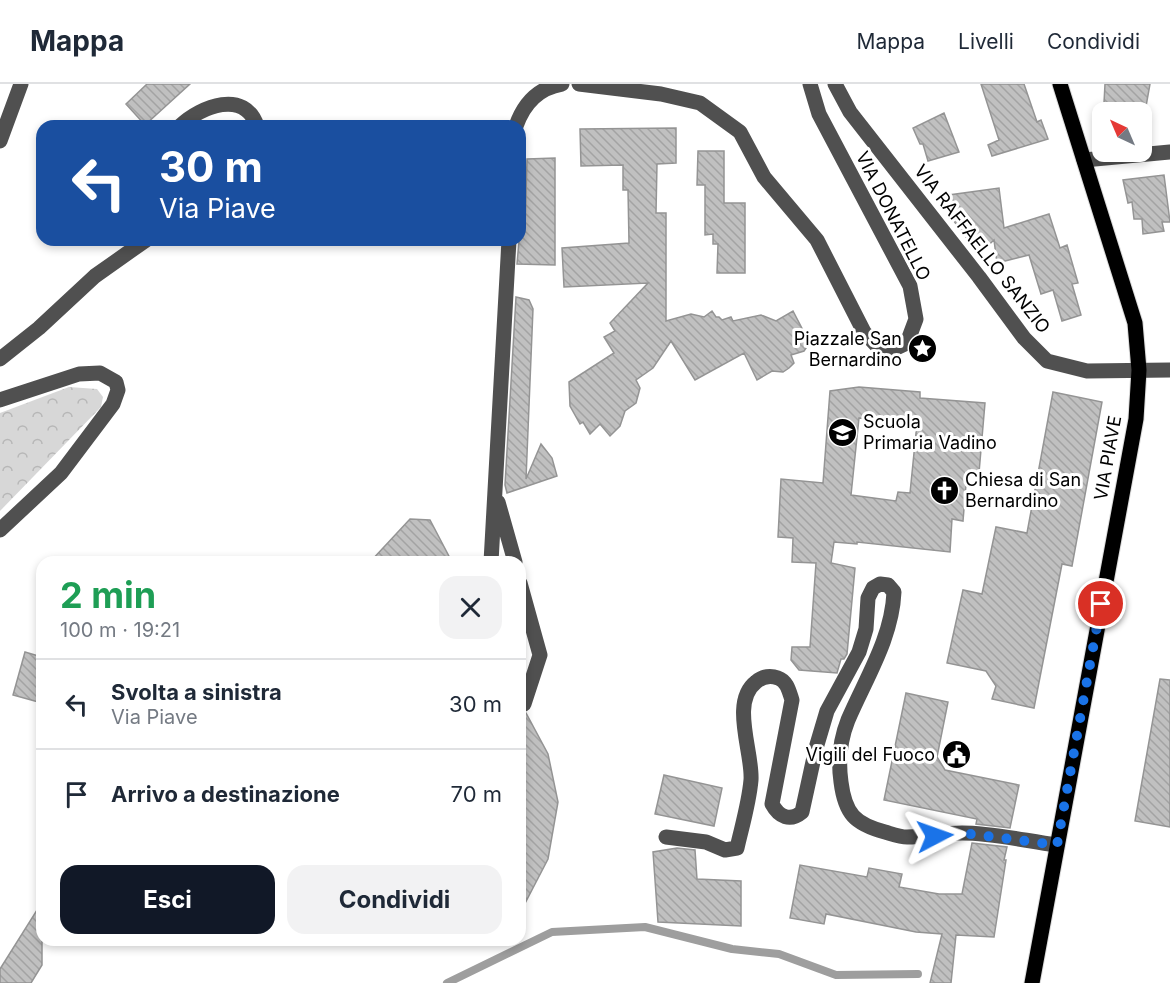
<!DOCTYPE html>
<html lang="it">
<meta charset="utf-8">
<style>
:root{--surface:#fff;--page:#f2f2f3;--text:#1f2937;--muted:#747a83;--line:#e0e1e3;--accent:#111827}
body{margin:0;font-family:Inter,sans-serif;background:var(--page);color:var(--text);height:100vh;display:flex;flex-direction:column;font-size:22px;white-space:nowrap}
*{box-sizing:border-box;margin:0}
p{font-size:20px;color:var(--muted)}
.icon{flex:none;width:33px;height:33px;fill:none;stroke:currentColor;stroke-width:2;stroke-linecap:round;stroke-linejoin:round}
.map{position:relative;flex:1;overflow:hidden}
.sheet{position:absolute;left:36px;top:472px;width:490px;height:390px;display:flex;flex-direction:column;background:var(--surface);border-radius:18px;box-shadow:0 3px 9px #0003}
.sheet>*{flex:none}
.hud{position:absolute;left:36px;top:36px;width:490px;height:126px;border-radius:18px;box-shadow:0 3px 9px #0003;background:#1a4fa0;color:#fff;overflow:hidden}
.needle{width:39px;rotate:316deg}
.fabs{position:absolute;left:1092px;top:18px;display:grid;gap:12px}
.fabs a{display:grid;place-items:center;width:60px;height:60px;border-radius:12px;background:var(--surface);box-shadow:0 3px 9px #0003;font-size:30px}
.pin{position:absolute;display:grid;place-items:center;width:51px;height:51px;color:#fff;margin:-26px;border:3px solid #fff;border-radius:50%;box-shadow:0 2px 6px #0007}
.me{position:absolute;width:66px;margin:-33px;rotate:86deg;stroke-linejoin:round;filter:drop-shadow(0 0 4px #0008)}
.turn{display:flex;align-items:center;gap:21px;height:126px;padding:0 24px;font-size:27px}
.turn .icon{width:78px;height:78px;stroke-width:2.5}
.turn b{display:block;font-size:42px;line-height:51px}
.round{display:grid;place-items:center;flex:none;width:63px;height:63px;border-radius:18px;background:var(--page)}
.headline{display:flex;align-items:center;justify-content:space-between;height:102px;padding:0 24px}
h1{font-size:36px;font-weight:700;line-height:45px;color:#1e9e55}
.primary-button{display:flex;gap:12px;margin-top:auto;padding:12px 24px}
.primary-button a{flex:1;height:69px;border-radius:18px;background:var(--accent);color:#fff;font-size:24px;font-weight:700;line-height:69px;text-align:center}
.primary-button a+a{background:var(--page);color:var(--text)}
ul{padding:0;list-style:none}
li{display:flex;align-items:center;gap:18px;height:90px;padding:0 24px;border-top:2px solid var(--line)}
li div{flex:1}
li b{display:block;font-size:22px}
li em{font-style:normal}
header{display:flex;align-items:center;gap:36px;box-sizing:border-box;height:84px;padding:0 30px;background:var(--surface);border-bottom:2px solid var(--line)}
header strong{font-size:28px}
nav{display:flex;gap:33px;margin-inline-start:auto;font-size:21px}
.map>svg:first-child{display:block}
.forest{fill:url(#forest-crowns)}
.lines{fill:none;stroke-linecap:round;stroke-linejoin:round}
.stream{stroke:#9e9e9e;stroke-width:8}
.building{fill:url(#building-back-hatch);stroke:#949494;stroke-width:1.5;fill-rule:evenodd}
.major-casing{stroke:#dbdbdb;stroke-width:17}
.minor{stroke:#505050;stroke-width:15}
.major{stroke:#000;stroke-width:15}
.route{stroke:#1a73e8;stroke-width:10;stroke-dasharray:0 18}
.labels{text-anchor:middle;stroke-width:6;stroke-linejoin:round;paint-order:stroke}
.street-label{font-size:18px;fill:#000;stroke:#fff}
.poi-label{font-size:18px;fill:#000;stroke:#fff;text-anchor:end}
</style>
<header>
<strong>Mappa</strong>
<nav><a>Mappa</a><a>Livelli</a><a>Condividi</a></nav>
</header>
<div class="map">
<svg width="1170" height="899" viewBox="0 0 1170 899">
<defs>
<pattern id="forest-crowns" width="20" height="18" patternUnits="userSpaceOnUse" patternTransform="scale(1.5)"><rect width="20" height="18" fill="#d7d7d7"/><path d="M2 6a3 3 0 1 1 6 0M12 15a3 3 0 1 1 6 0" fill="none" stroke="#b7b7b7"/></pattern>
<pattern id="building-back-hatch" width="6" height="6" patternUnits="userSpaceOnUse" patternTransform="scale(1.5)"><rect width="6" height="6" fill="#c0c0c0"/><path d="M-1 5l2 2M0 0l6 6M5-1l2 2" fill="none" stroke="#a3a3a3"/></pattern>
</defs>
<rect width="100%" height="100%" fill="#fff"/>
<!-- forest -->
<path class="forest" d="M69 303 97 305 103 313 101 323 0 427V329Z"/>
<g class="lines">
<!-- stream -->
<path class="stream" d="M447 899 552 848 645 843 732 865 779 870 836 891 918 890"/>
</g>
<!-- building -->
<path class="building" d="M147 0H190L145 41 126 20Z
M981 0H1024L1037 38 1041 36 1048 55 992 72 988 61 999 56Z
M1105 0H1150L1145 28H1108V20L1104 19Z
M944 29 959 68 928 77 923 60H920L913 44Z
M676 44V79L657 80 656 129H666V237L691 230 704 233 712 227 716 233H719L722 236 731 233 733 237 761 231 776 237 793 227 807 254 808 261 804 267 791 271 794 279 789 284 783 288 772 287 757 296 744 269 695 296 671 257 653 284 636 296 640 304 636 319 625 327 620 342 610 352 600 340 590 350 583 338 580 340 570 322 569 298 614 269 604 253 615 247 610 239 648 199 564 203 562 164 629 159 628 106H623V81L581 82 580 45Z
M698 67H724V119H745V189H717L718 160H713V150L705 151V101H697Z
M555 74V181L517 180 520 146H525L527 75Z
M1164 91 1170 138H1162L1164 147 1143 150 1142 135H1134L1132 118 1128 119 1123 96Z
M999 104 1004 144 1049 130 1060 164 1067 161 1078 199 1072 200 1081 231 1062 237 1053 206 1041 210 1029 171 997 179 994 156 979 170 953 136 949 111Z
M516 213 529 216 533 225 526 395 541 360 552 374 557 392 507 409 505 401Z
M859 303 920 308V314L985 319 979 389 967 388 963 437 952 435 950 468 857 458V460L834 458 831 479 855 484 847 570 844 575H841L837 589 799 586 791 576 792 563H810L816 479 792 478 793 454 778 453 781 395 823 399 830 307ZM859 334 917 339 910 409 898 408 896 417 851 411Z
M1053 308 1102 318 1072 482 1062 480 1034 624 992 615 996 602 986 587 947 579 963 506 982 510 996 443 1027 449Z
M410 435 430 436 452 478H370Z
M25 568 42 573V619L13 611Z
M1160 595 1170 596V743L1135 737Z
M906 609 948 618 937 673 945 686 1019 701 1010 744 976 740 977 735 884 716Z
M520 629H526L548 670 558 718 548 775 520 829Z
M664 691 722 704 714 742 655 730Z
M972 759 1007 763 1004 776H1006L994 853 956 851 951 899H930L942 850 916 848 826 830 824 840 790 834 800 781 867 793 869 784 902 790 899 803 939 810H962Z
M677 764 695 766 697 795 741 797V842L658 838 653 768Z
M42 818V881L31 899H0V885Z"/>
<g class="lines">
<defs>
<path id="major" d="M1032 899 1136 335 1139 286 1135 239 1060 0"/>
</defs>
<!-- major casing -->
<use href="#major" class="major-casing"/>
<!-- minor -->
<path class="minor" d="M579 0 661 10 700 19 740 48 764 93 817 156 864 248 877 262 892 266 907 259 916 235 910 202 819 30 810 0
M835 0 850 28 979 193 1024 254 1047 277 1087 287 1170 286
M180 42C201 22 245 5 257 42
M516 42C524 19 538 4 562 0
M0 57 21 0
M1084 76 1170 68
M0 275 39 244 95 192 146 156
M0 316 79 290 100 289 116 298 118 306 113 320 61 389 0 446
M498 418 515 478
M491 478 509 156
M520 499 540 571 524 620
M666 753 706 758 725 766 737 764C742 742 749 719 751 696 753 669 730 618 756 598 762 593 770 591 778 594 787 597 789 607 792 616L772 720C779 733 790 738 802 728L816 664 827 627 859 568 866 545 868 514 873 504 880 500 888 501 894 508C892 554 866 594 848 636 840 656 838 677 841 698 845 730 855 740 885 748 892 750 900 753 907 753 925 753 943 749 962 749 993 749 1026 757 1057 761"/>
<!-- major -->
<use href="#major" class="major"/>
</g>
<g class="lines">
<!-- route -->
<path class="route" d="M935 752 962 749 1057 761 1101 520"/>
</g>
<!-- icons -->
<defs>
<symbol id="sight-disc" viewBox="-11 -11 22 22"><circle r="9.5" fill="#000" stroke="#fff"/><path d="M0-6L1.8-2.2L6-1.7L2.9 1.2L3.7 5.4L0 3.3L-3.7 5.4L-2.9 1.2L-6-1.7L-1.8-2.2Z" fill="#fff"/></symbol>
<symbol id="school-disc" viewBox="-11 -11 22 22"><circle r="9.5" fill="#000" stroke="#fff"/><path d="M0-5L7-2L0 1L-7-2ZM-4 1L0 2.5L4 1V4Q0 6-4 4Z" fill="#fff"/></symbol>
<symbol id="church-disc" viewBox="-11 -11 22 22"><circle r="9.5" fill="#000" stroke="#fff"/><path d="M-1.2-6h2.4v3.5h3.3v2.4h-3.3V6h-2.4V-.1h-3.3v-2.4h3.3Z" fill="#fff"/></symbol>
<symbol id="civic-disc" viewBox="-11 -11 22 22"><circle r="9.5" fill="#000" stroke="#fff"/><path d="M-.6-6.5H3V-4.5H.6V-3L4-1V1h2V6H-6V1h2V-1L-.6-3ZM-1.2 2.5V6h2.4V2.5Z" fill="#fff"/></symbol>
</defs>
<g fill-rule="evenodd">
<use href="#sight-disc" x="906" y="248" width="33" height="33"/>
<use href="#school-disc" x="826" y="332" width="33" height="33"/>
<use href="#church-disc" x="928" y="390" width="33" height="33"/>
<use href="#civic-disc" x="940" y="654" width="33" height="33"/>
</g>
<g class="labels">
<!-- street labels -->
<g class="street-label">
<text transform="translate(893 132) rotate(63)" y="6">VIA DONATELLO</text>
<text transform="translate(982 165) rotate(52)" y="6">VIA RAFFAELLO SANZIO</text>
<text transform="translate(1108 374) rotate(-80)" y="6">VIA PIAVE</text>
</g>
<!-- poi labels -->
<g class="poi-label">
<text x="902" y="261">Piazzale San<tspan x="902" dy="21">Bernardino</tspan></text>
<text x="863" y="344" text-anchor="start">Scuola<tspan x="863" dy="21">Primaria Vadino</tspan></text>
<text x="965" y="402" text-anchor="start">Chiesa di San<tspan x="965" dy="21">Bernardino</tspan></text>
<text x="935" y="677">Vigili del Fuoco</text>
</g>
</g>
</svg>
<div class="fabs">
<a><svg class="needle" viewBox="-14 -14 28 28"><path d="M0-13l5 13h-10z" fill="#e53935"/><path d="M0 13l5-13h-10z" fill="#747a83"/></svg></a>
</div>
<div class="pin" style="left:1101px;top:520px;background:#d93025"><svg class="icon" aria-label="arrive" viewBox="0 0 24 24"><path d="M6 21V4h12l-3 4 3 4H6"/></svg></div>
<svg class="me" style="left:935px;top:752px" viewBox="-20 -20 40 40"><path d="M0-17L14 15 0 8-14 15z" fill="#1a73e8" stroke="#fff" stroke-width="4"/></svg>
<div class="hud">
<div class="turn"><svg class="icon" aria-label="left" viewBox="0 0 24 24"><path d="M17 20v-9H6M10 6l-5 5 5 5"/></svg><div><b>30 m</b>Via Piave</div></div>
</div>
<section class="sheet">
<div class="headline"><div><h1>2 min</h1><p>100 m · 19:21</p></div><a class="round"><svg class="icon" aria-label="close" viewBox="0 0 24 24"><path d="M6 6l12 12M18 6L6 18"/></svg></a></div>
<ul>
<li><svg class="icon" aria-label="left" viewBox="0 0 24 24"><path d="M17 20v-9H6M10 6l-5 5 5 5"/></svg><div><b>Svolta a sinistra</b><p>Via Piave</p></div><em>30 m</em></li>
<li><svg class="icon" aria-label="arrive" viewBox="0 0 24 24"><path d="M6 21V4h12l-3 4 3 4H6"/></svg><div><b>Arrivo a destinazione</b></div><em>70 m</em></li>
</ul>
<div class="primary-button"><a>Esci</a><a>Condividi</a></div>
</section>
</div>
